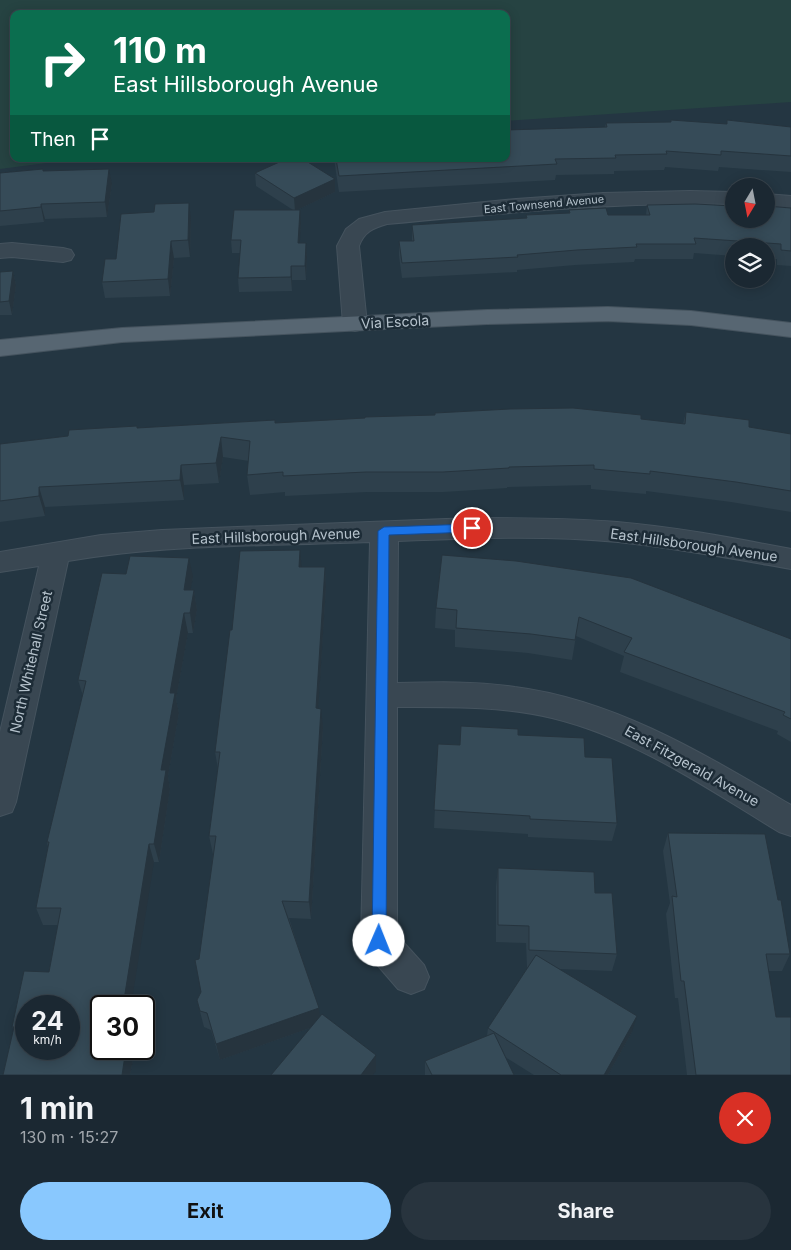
<!DOCTYPE html>
<meta charset="utf-8">
<style>
:root{--surface:#1b2832;--page:#28343e;--text:#f1f3f6;--muted:#a0a6ac;--line:#39444d;--accent:#89c8fe}
body{margin:0;font-family:Inter,sans-serif;background:var(--page);color:var(--text);height:100vh;display:flex;flex-direction:column;font-size:19px;white-space:nowrap}
*{box-sizing:border-box;margin:0}
p{font-size:16px;color:var(--muted)}
.icon{flex:none;width:28px;height:28px;fill:none;stroke:currentColor;stroke-width:2;stroke-linecap:round;stroke-linejoin:round}
.map{position:relative;height:1075px;overflow:hidden}
.sheet{display:flex;flex-direction:column;background:var(--surface);flex:1}
.sheet>*{flex:none}
.banner{position:absolute;left:10px;top:10px;width:500px;height:152px;border-radius:10px;box-shadow:0 2px 12px #0003,0 0 0 1px var(--line);background:#0b6e4f;color:#fff;overflow:hidden}
.needle{width:32px;rotate:190deg}
.controls{position:absolute;left:725px;top:178px;display:grid;gap:10px}
.controls a{display:grid;place-items:center;width:50px;height:50px;border-radius:50%;background:var(--surface);box-shadow:0 2px 12px #0003,0 0 0 1px var(--line);font-size:25px}
.speed{position:absolute;left:15px;top:995px;display:flex;gap:10px;font-size:25px;font-weight:700;text-align:center}
.speed>*{display:grid;place-content:center;width:65px;height:65px;border-radius:50%;background:var(--surface);box-shadow:0 2px 12px #0003,0 0 0 1px var(--line);line-height:1}
.speed small{font-size:12px;font-weight:400}
.speed .limit{border:2px solid #111;border-radius:8px;background:#fff;color:#111}
.pin{position:absolute;display:grid;place-items:center;width:42px;height:42px;color:#fff;margin:-21px;border:2px solid #fff;border-radius:50%;box-shadow:0 1px 5px #0007}
.me{position:absolute;width:55px;margin:-28px;rotate:1deg;stroke-linejoin:round;filter:drop-shadow(0 0 4px #0008)}
.turn{display:flex;align-items:center;gap:18px;height:105px;padding:0 20px;font-size:22px}
.turn .icon{width:65px;height:65px;stroke-width:2.5}
.turn b{display:block;font-size:35px;line-height:42px}
.then{display:flex;align-items:center;height:48px;padding:0 20px;background:#0003;gap:10px;font-size:19px}
.round{display:grid;place-items:center;flex:none;width:52px;height:52px;border-radius:26px;background:var(--page)}
.headline{display:flex;align-items:center;justify-content:space-between;height:85px;padding:0 20px}
h1{font-size:30px;font-weight:700;line-height:38px}
.primary-button{display:flex;gap:10px;margin-top:auto;padding:10px 20px}
.primary-button a{flex:1;height:58px;border-radius:30px;background:var(--accent);color:#111;font-size:20px;font-weight:700;line-height:58px;text-align:center}
.primary-button a+a{background:var(--page);color:var(--text)}
.map>svg:first-child{display:block}
.green{fill:#264342}
.lines{fill:none;stroke-linecap:round;stroke-linejoin:round}
.minor-casing{stroke:#45535e;stroke-width:2}
.major-casing{stroke:#45535e;stroke-width:2}
.minor{fill:#394752;fill-rule:evenodd}
.major{fill:#576672;fill-rule:evenodd}
.wall{fill:#2e404c}
.shaded-wall{fill:#26343e}
.building{fill:#364b58;stroke:#26343e;fill-rule:evenodd}
.route{fill:#1a73e8;stroke:#114b97}
.labels{text-anchor:middle;stroke-width:5;stroke-linejoin:round;paint-order:stroke}
.far-street-label{font-size:11px;fill:#b5c2cc;stroke:#1d2c37}
.street-label{font-size:14px;fill:#b5c2cc;stroke:#1d2c37}
</style>
<div class="map">
<svg width="791" height="1075" viewBox="0 0 791 1075">
<rect width="100%" height="100%" fill="#243642"/>
<!-- green -->
<path class="green" d="M0 0H791V102L506 121V14H14V159H77L0 169Z"/>
<g class="lines">
<defs>
<path id="minor" d="M690 191 734 192V204C617 202 502 213 387 224 373 228 364 232 359 246L367 324 363 329 355 331 347 329 343 324 337 246 346 229 359 219 385 212 516 199 603 193Z
M766 194 791 196V208L766 206Z
M12 243 63 248 71 250 74 255 71 260 63 262 12 257 0 258V244Z
M472 518C520 518 569 518 617 522 676 527 733 538 791 549V569C734 559 676 548 618 542 545 535 471 538 398 541L397 683C436 682 476 681 515 687 616 700 704 754 791 805V836L779 832C708 789 635 738 552 718 502 706 449 707 397 707V935L424 965 429 977 424 989 411 994 398 989 367 953 361 941 370 542C270 546 167 544 68 561L16 802 12 812 0 816V732L39 566 0 572V552L101 535 162 530Z"/>
<path id="major" d="M608 307 691 311 791 323V337L691 325 608 321 487 324 122 342 0 356V340L122 328 487 310Z"/>
</defs>
<!-- minor casing -->
<use href="#minor" class="minor-casing"/>
<!-- major casing -->
<use href="#major" class="major-casing"/>
<!-- minor -->
<use href="#minor" class="minor"/>
<!-- major -->
<use href="#major" class="major"/>
</g>
<!-- wall -->
<path class="wall" d="M727 120 791 127V172L719 167 718 171 665 167 664 170 614 171V174L556 175 555 180 339 192 334 159H506L605 127 606 123 727 124Z
M43 169V171L112 184 107 217 45 219 44 222 0 226V173Z
M255 173 335 192 297 210 301 223 299 243H306L307 257 306 280H292V291L239 292 238 278 240 253H232L231 240 293 210 256 186Z
M647 205 734 219 791 208V266L777 265V259H766V246H734V256L694 253 693 259H635L634 262 575 265 517 270V272L402 278 399 256V241H412V225L526 218V215L569 213V210L608 215H646Z
M191 219 190 257 174 258 170 296 105 298 102 282 116 259Z
M13 271 16 285 12 315H0V272Z
M686 412 749 427 791 434V512L731 502 646 491V494L591 489V485L507 487V488L443 492H367L285 496V492L250 495 247 475 249 461 223 457 219 483 184 485V500L45 507V516L0 522V444L68 436 137 426V428L275 423 641 419 683 424Z
M442 555 791 639V742L777 734 778 731 620 672 624 656 576 636 572 660 528 653 455 647V630L435 628 436 608Z
M301 567H325L326 587 318 708 323 728 311 919 289 918 320 1016 376 1055V1071L310 1028 220 1060 211 1030 204 1027 197 1000 201 992 213 854 209 836 218 769 215 752 232 630Z
M193 577 190 590H194L197 610 193 633H188L176 699 179 713 168 776 170 789 159 862H154L101 1006 134 1054 130 1075H3L14 1030 12 1027 49 972 58 925H43L36 908 48 847 47 842 83 696 78 680Z
M461 726 518 735 585 757 617 823 612 841 528 837V834L434 828 438 744 460 745Z
M668 833 778 900 790 954 782 971H768L776 1017 791 1075H687L678 998H675L666 914 670 903 663 851Z
M498 868 595 893 617 954 612 971 559 969 632 1032 608 1075H534L505 1057 514 1075H425V1061L487 1036 488 1028 528 967H527L526 943 496 942V886Z"/>
<!-- shaded-wall -->
<path class="shaded-wall" d="M109 169 112 184 107 217 105 202Z
M335 179V192L295 211 294 198Z
M189 203 191 219 190 257 188 240Z
M41 204 45 219 44 222 41 207Z
M300 210 301 223 299 257 298 243Z
M171 241 174 258 170 296 168 279Z
M306 243 307 257 306 280 305 266Z
M291 266 292 280V291L291 277Z
M13 271 16 285 12 315 9 301Z
M221 437 223 457 219 483 216 463Z
M181 465 184 485V500L180 480Z
M39 487 45 507V516L39 496Z
M300 550 302 570 299 567Z
M189 558 193 577 187 609 184 590Z
M325 567 326 587 317 728 316 708Z
M194 590 197 610 193 633 190 613Z
M184 613 188 633 176 699 179 713 168 776 170 789 159 862 154 844 161 770 170 693Z
M321 709 323 728 311 919 309 902Z
M149 844 154 862 131 1006H123Z
M319 1008 321 1024 220 1060 216 1044Z
M637 1016 632 1032 608 1075H604Z
M126 1049H132L134 1054 130 1075H122Z
M376 1055V1071L373 1075H361Z"/>
<!-- building -->
<path class="building" d="M671 120 727 124V120L791 127V156L721 151V155L666 151 667 154 615 155 616 158 555 159 557 164 339 176 336 159H506V130L607 127 606 123 671 122Z
M286 159H303L335 179 294 198 255 173Z
M43 169V171L109 169 105 202 41 204V207L0 211V173Z
M189 203 188 240 171 241 168 279 102 282 105 259H116L121 214 154 212 155 204Z
M695 204 734 206V219H766V206L791 208V251L781 250V244L694 238 696 244H636L637 247 577 250 517 255 518 257 402 263 399 241H414L412 225 527 218 526 215 570 213 569 210 606 208 608 215H650L647 205Z
M234 210H300L298 243H306L305 266H291V277L238 278 241 240H231Z
M13 271 9 301 0 302V272Z
M573 408 641 415V419L685 424 686 412 749 420V427L791 434V491L736 482 650 471V474L594 469V465L509 467V468L443 472H366L283 476V472L247 475 250 441 221 437 216 463 181 465 180 480 39 487V496L0 501V444L68 436 69 430 137 426V428L275 420V423L365 418V417L435 415V413L510 409Z
M300 550 299 567H325L316 708 321 709 309 902 282 901 319 1008 216 1044 207 1013 200 1011 197 1000 201 992 195 960 199 959 216 836H209L220 752H215L230 630H232L240 551Z
M442 555 516 561 631 578 791 639V719L783 715 785 712 624 652 632 638 579 617 575 640 531 634 456 628 457 610 436 608Z
M130 556 189 558 184 590H194L190 613H184L170 693H175L161 770H166L154 844H149L123 1006H101V1049H126L122 1075H3L14 1027H12L24 971 49 972 61 908H36L49 842H47L86 681 78 680 102 573 126 574ZM26 1006H69V1049H26Z
M461 726 518 729V735L584 738 585 757 612 758 617 823 530 819V816L434 810 438 744 460 745Z
M668 833 765 834 778 900H781L790 954H766L776 1017H791V1075H696L684 981H681L672 896 677 897Z
M498 868 594 872 595 893H612L617 954 529 950V926L498 925Z
M536 955 637 1016 604 1075H561L488 1028Z
M322 1014 376 1055 361 1075H271Z
M494 1033 514 1075H432L425 1061Z"/>
<!-- route -->
<path class="route" d="M472 524 478 528 472 532 389 535 386 941 384 946 379 948 374 946 372 941 378 531 384 527Z"/>
<g class="labels">
<!-- far-street labels -->
<g class="far-street-label">
<text transform="translate(544 204) rotate(-5)" y="4">East Townsend Avenue</text>
</g>
<!-- street labels -->
<g class="street-label">
<text transform="translate(395 322) rotate(-3)" y="5">Via Escola</text>
<text transform="translate(276 536) rotate(-2)" y="5">East Hillsborough Avenue</text>
<text transform="translate(694 545) rotate(8)" y="5">East Hillsborough Avenue</text>
<text transform="translate(31 662) rotate(-77)" y="5">North Whitehall Street</text>
<text transform="translate(692 766) rotate(29)" y="5">East Fitzgerald Avenue</text>
</g>
</g>
</svg>
<div class="controls">
<a><svg class="needle" viewBox="-14 -14 28 28"><path d="M0-13l5 13h-10z" fill="#e53935"/><path d="M0 13l5-13h-10z" fill="#a0a6ac"/></svg></a>
<a><svg class="icon" aria-label="layers" viewBox="0 0 24 24"><path d="M12 4l9 5-9 5-9-5zM3 14l9 5 9-5"/></svg></a>
</div>
<div class="speed"><div>24<small>km/h</small></div><div class="limit">30</div></div>
<div class="pin" style="left:472px;top:528px;background:#d93025"><svg class="icon" aria-label="arrive" viewBox="0 0 24 24"><path d="M6 21V4h12l-3 4 3 4H6"/></svg></div>
<svg class="me" style="left:379px;top:941px" viewBox="-20 -20 40 40"><circle r="19" fill="#fff"/><path d="M0-13L10 11 0 6-10 11z" fill="#1a73e8"/></svg>
<div class="banner">
<div class="turn"><svg class="icon" aria-label="right" viewBox="0 0 24 24"><path d="M7 20v-9h11M14 6l5 5-5 5"/></svg><div><b>110 m</b>East Hillsborough Avenue</div></div>
<div class="then">Then<svg class="icon" aria-label="arrive" viewBox="0 0 24 24"><path d="M6 21V4h12l-3 4 3 4H6"/></svg></div>
</div>
</div>
<section class="sheet">
<div class="headline"><div><h1>1 min</h1><p>130 m · 15:27</p></div><a class="round" style="background:#d93025;color:#fff"><svg class="icon" aria-label="close" viewBox="0 0 24 24"><path d="M6 6l12 12M18 6L6 18"/></svg></a></div>
<div class="primary-button"><a>Exit</a><a>Share</a></div>
</section>
